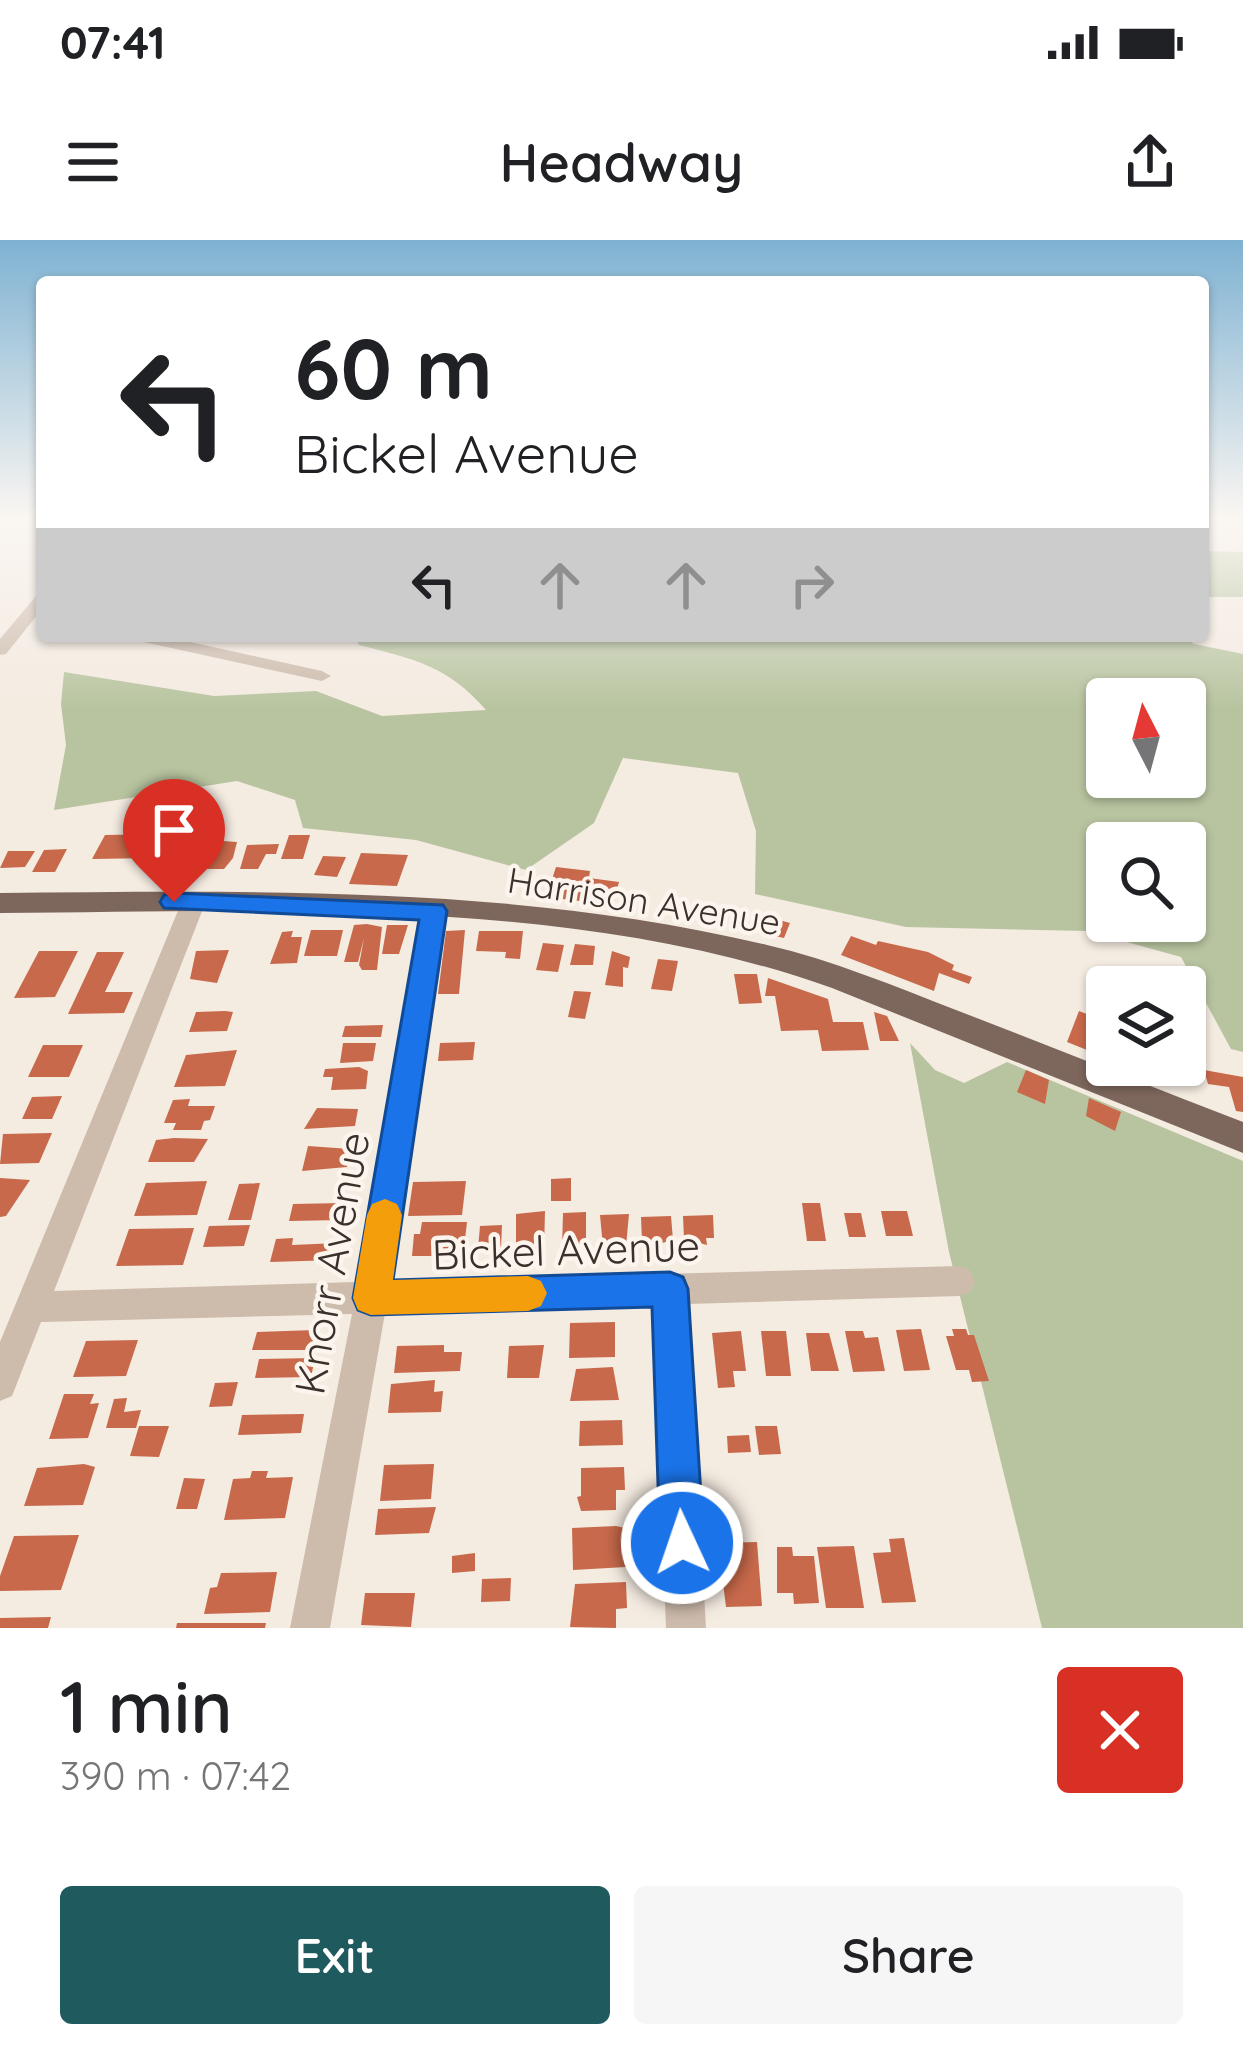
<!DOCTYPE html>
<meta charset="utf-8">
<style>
:root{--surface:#fff;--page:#f6f6f6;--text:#202124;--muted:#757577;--accent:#1f5a5e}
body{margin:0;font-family:Quicksand,sans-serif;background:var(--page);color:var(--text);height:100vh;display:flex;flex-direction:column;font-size:45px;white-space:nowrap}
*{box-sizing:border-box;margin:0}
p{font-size:39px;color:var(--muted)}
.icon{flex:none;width:66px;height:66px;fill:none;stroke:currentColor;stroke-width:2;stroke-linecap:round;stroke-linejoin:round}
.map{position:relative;height:1388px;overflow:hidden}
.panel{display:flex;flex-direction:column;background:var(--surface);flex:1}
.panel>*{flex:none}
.guide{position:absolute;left:36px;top:36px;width:1173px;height:366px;border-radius:12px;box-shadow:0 3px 9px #0004;background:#fff;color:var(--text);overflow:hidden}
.needle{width:78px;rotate:354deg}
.controls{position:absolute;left:1086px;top:438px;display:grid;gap:24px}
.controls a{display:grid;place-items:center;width:120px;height:120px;border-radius:12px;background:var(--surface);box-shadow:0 3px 9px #0004;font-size:60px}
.pin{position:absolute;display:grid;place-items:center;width:102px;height:102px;color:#fff;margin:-123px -51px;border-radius:50% 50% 50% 0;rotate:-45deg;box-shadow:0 0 12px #0007}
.pin .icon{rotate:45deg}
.me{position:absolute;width:132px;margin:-66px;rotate:357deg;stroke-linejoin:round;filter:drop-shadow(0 0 9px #0008)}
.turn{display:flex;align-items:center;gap:42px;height:252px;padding:0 60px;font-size:54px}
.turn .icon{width:156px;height:156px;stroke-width:2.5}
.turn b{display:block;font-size:84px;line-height:102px}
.lanes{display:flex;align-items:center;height:114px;padding:0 60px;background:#0003;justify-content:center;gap:60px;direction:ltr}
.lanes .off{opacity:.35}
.round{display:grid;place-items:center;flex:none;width:126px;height:126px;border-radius:12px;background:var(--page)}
.headline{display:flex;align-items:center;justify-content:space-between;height:204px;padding:0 60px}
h1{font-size:72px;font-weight:600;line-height:90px}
.button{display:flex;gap:24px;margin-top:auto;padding:24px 60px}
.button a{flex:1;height:138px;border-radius:12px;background:var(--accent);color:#fff;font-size:48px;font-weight:600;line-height:138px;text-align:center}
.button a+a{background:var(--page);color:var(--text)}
.status{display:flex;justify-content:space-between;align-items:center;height:84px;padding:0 60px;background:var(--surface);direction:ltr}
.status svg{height:33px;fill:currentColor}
header{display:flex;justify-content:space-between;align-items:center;height:156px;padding:0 60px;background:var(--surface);font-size:54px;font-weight:600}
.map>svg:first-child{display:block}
.green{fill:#b8c4a0;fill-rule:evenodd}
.building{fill:#c8694b}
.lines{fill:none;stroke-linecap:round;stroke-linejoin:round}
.minor{fill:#cdbbac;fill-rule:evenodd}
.major{fill:#7d675c;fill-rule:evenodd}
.route{fill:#1a73e8;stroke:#114b97;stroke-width:3}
.slow{fill:#f59e0b}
.labels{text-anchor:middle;stroke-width:9;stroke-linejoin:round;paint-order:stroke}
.street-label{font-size:36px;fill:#3b302b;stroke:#fbf5ee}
.near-street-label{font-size:42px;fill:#3b302b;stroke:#fbf5ee}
</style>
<div class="status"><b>07:41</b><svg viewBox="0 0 49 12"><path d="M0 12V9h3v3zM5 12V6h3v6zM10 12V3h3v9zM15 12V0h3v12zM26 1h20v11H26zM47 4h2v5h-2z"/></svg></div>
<header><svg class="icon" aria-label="menu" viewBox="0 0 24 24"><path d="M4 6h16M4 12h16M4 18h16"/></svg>Headway<svg class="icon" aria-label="share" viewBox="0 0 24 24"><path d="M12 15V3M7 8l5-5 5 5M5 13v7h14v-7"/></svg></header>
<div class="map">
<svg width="1243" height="1388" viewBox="0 0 1243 1388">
<rect width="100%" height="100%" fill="#f4ebe1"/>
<!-- green -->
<path class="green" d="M1203 311 1243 312V357H1203Z
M355 396H1184L1194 404 1243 414V812L1231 809 1181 717 1087 691 906 687 755 654 756 591 738 533 623 518 594 583 526 630 416 600 303 588 295 560 237 541 54 570 66 505 61 464 64 432 214 456 316 451 382 476 486 470C448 426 414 419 359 405ZM1107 459H1185V537H1107ZM1185 603V681H1107V603Z
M910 803 935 830 964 843 1007 822 1243 921V1388H1042L949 1012Z"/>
<!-- building -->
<path class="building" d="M165 594 154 618 92 619 105 595Z
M289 595H310L303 619H281Z
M223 601 237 602 233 618 224 629H207L215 605Z
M279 604 276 614H266L258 629H240L247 605Z
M67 609 55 632H32L44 610Z
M171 609H192L180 630H164Z
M8 611H35L25 627 0 628Z
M361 613 408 615 397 646 349 644Z
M323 616 346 617 337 637 314 635Z
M556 627 590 631 589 638 619 642 613 665 546 657Z
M768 677 790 683 784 698 762 693Z
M367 684 382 687 377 730H362L359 725 364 698 358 722H344L354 685Z
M387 685H408L399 714H382Z
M311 690H343L337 716H304Z
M465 690 459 754H438L446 691Z
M293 691 291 697H302L297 723 270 724 282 692Z
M479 691H523L520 719 505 718 506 712 476 711Z
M851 696 876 705 878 701 928 712 954 725 952 730 972 737 969 744 939 733 934 751 841 715Z
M543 703 564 705 558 732 536 730Z
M575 704 595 706 593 725H570Z
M229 710 217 743 190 739 196 711Z
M39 711H78L55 757 14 758Z
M612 711 630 717 628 728 623 727V747L605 745Z
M97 712H124L105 752H133L124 773 68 774Z
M658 719 678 721 672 751 651 749Z
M734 734H757L762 763 739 764Z
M768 738 828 759 833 782H863L869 810 822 811 818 790 781 791 775 756H765Z
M574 751 591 752 585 779 568 777Z
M1079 771 1107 782V818L1067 802Z
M196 772 225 771 233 772 227 791 189 792Z
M874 772 887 776 899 801H880Z
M383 785 381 797H342L345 786Z
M475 802 473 820 438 821 440 803Z
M343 803H376L373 821 340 823Z
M43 805H83L69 837H28Z
M237 810 225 846 174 847 186 815Z
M359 827 368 831 366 849 331 850 333 837H323L325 829Z
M1026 830 1049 840 1045 864 1017 852Z
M1204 830 1243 837V872L1236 871 1229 847 1208 844Z
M62 856 52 879H22L32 857Z
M1089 858 1121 872 1115 891 1086 876Z
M190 859 188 866H215L210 880 204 881 201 890H173L176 883H164L173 860Z
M317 868 358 869 355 886 304 889Z
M52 893 39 923 0 924 3 894Z
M174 898 208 899 194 922H148L156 900Z
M308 906 350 909 347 927 302 931Z
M0 938 30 940 6 976 0 977Z
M571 938V961H551V939Z
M207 941 197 975 134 976 146 943Z
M466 941 462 975 408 976 413 942Z
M260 943 251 980H228L239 944Z
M343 963 340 980 289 981 293 964Z
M802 963H820L826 1001H807Z
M545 971 544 1010 516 1011V974Z
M881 971H907L913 996H886Z
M586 972V1007L562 1008 563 973Z
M844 973H861L866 997H849Z
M629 974 626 1006 603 1007 600 975Z
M713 975 714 998H706L707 1005 684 999 683 976Z
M671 976 673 1000 651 1006V1000L642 1001 641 977Z
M422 982H467L463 1016H412L414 994H420Z
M250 985 244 1006 203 1007 209 986Z
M502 985 501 1009H478L480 986Z
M194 988 183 1025 116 1026 129 989Z
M293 998 292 1005 338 1003 336 1020 270 1022 276 999Z
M615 1082V1117L569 1118 570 1083Z
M921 1089 930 1130 904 1131 896 1090Z
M952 1089H966L968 1095H974L989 1141 972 1142 969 1130H956L946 1096H954Z
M315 1090 319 1092 316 1107 310 1110H252L257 1092Z
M741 1091 746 1131H733L735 1147 718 1148 712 1093Z
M761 1091H786L791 1136H766Z
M845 1091H863L865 1098 878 1097 885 1131 853 1132Z
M806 1093H829L839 1131H811Z
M138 1100 126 1136 73 1137 86 1101Z
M444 1105V1112H462L460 1131 394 1133 397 1106Z
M544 1105 539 1138H507L509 1106Z
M315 1118 311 1137 255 1138 259 1119Z
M613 1127 619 1160 570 1161 576 1129Z
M435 1140 434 1152 443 1151 441 1172 388 1173 391 1144Z
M238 1142 232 1166 209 1167 215 1143Z
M64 1154H94L90 1164 99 1163 88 1198 49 1199Z
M127 1158 124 1172 141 1170 136 1188H106L114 1159Z
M304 1174 301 1193 238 1195 242 1175Z
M622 1180 623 1205 579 1206 580 1181Z
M139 1186H169L159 1217 130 1216Z
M755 1186H777L781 1214 759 1215Z
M749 1195 751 1212 728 1213 727 1196Z
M84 1224 95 1227 83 1265 24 1266 37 1228Z
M434 1224 431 1259 380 1261 384 1225Z
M624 1227 625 1250H616V1270L581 1271 577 1257 581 1256V1228Z
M252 1231H268L266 1238 293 1237 285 1278 224 1280 233 1239 250 1238Z
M184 1238 205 1239 197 1269H176Z
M436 1267 429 1293 375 1295 378 1269Z
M616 1286 625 1288 626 1327 573 1330 572 1288Z
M79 1295 61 1350 0 1351V1336L14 1296Z
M904 1298 916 1362 882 1363 873 1313 891 1312 889 1299Z
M757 1302 762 1366 726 1367 718 1303Z
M854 1306 864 1368H826L817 1307Z
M777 1307H792L793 1316H814L819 1363 794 1364 793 1353H777Z
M475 1313V1331L452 1333V1316Z
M277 1332 270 1372 204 1374 210 1348 217 1347 221 1333Z
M511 1338 510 1361 481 1362 482 1339Z
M626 1342 627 1368 616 1369V1388L570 1387 575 1344Z
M365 1353H415L411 1387 361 1385Z
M51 1377 48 1388H0V1378Z
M177 1383H266L265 1388H176Z"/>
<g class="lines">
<!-- minor -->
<path class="minor" d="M42 354V369L6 414 0 415V399L36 356Z
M130 396H163L322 431 331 436 322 441 139 401Z
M194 653 206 661 54 1051 357 1042 421 671 433 663 445 671 390 1041 959 1026 970 1030 975 1041 970 1052 959 1056 687 1064 706 1388H666L654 1065 385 1073 330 1388H290L352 1074 41 1082 12 1156 0 1161V1102L182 661Z"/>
<!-- major -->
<path class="major" d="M0 653C256 651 516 645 767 705 832 720 894 746 956 770 1052 807 1147 845 1243 882V913L832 748C574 656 270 671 0 673Z"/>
</g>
<!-- sky -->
<linearGradient id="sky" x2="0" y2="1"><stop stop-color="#7eb2d2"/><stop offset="0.59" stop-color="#faf6f2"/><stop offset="1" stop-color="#faf6f2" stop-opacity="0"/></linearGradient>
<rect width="1243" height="469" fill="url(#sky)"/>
<!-- route -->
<path class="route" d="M174 653 443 665 447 671 393 1040 670 1032 683 1037 688 1049 704 1303 697 1319 682 1325 667 1319 660 1303 652 1067 371 1075 358 1070 353 1058 419 680 164 668 160 662 164 655Z"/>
<!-- slow -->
<path class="slow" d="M385 959 397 964 402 975 393 1040 528 1036 541 1041 547 1053 541 1066 528 1071 371 1075 358 1070 353 1058 367 975 372 964Z"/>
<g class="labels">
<!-- street labels -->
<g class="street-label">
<text transform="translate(644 661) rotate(9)" y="13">Harrison Avenue</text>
</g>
<!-- near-street labels -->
<g class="near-street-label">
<text transform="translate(566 1010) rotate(-2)" y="15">Bickel Avenue</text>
<text transform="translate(332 1023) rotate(-80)" y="15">Knorr Avenue</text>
</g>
</g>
</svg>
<div class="controls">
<a><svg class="needle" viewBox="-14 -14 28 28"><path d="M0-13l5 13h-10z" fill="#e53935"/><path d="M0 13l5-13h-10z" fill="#757577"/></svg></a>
<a><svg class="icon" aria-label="search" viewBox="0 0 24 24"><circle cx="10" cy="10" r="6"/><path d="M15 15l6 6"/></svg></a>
<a><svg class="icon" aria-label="layers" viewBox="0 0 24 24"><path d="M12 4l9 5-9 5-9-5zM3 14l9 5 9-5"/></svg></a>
</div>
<div class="pin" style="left:174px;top:662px;background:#d93025"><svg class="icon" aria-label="arrive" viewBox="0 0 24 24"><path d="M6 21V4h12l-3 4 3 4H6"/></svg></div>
<svg class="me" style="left:682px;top:1303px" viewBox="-20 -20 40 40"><circle r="17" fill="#1a73e8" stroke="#fff" stroke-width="3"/><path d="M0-11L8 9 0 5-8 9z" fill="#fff"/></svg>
<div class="guide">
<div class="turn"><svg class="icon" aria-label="left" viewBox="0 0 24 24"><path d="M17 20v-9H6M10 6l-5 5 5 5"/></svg><div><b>60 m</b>Bickel Avenue</div></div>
<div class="lanes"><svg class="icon" aria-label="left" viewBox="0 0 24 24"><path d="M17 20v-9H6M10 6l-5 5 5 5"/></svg><svg class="icon off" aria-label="ahead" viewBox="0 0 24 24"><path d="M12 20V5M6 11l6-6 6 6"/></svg><svg class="icon off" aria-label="ahead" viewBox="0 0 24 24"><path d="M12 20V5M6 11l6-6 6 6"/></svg><svg class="icon off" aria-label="right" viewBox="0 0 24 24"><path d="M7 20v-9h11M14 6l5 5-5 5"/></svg></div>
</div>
</div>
<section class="panel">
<div class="headline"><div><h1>1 min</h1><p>390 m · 07:42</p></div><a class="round" style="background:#d93025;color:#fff"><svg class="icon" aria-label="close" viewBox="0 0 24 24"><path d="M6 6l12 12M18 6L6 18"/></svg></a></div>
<div class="button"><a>Exit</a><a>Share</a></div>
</section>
